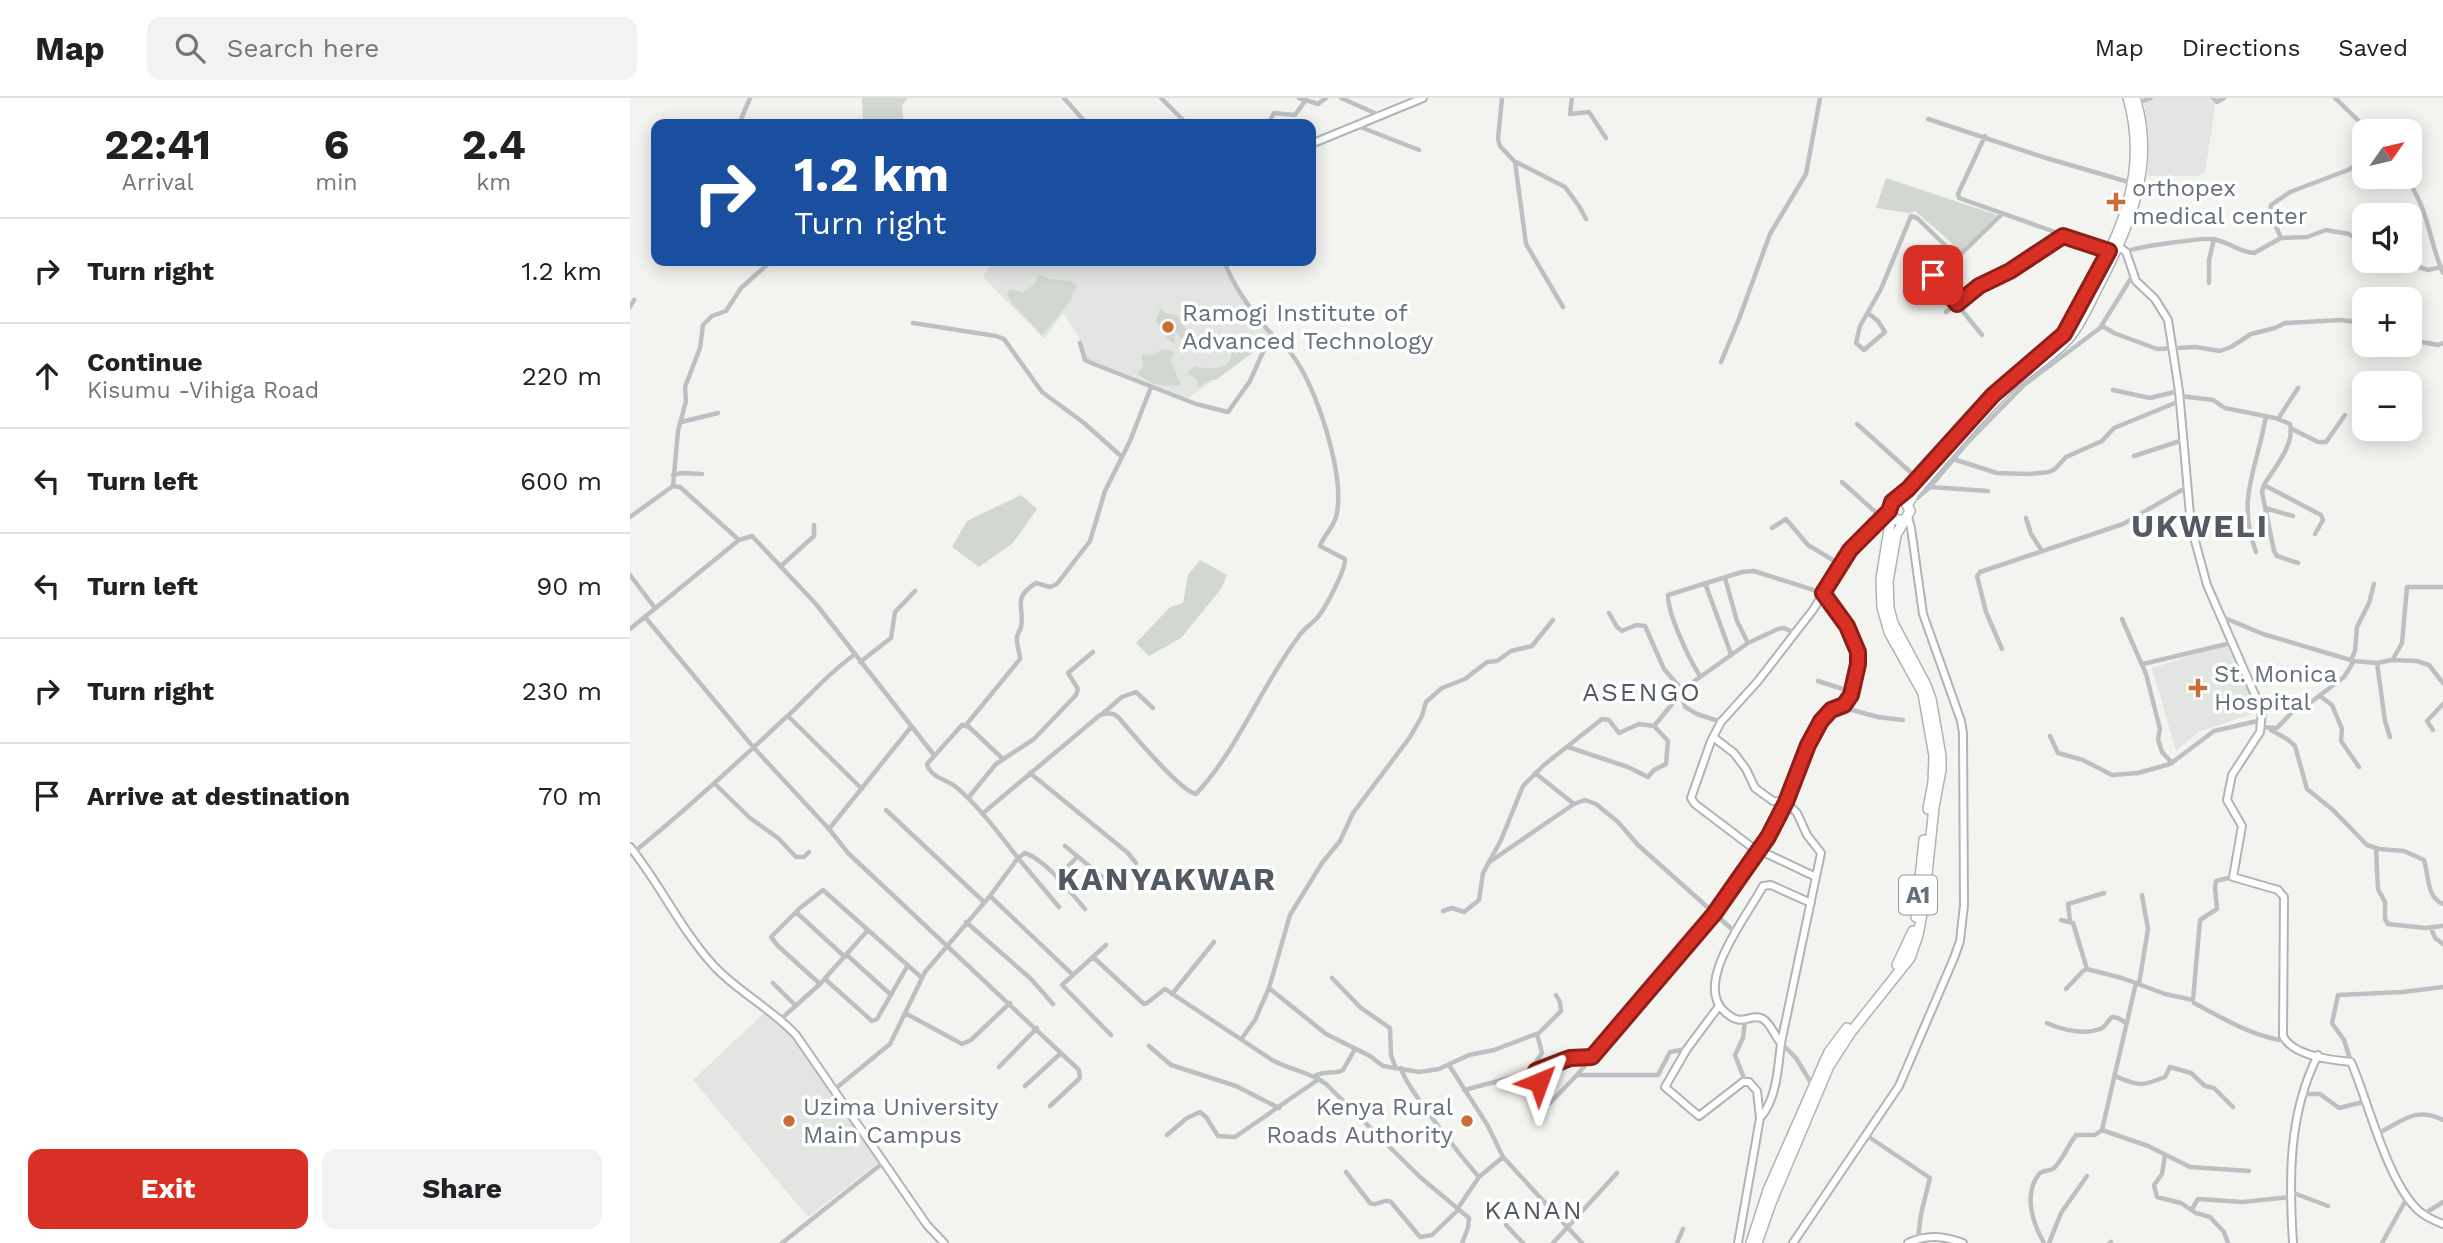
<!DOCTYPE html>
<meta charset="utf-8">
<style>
:root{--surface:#fff;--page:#f2f2f2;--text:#202124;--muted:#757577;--line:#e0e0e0;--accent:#d93025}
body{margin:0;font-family:"Work Sans",sans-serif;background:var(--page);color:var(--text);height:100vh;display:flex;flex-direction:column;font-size:26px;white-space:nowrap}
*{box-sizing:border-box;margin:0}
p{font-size:23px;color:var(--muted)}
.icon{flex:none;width:38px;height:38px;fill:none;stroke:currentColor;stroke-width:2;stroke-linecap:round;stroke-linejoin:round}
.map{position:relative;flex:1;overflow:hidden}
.sheet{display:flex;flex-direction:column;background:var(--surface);width:630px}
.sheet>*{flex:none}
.guide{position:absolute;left:21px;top:21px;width:665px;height:147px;border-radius:14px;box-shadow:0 4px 18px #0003;background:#1a4fa0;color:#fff;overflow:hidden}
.needle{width:46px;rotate:56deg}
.controls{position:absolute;left:1722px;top:21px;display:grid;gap:14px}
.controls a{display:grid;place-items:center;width:70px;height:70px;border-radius:14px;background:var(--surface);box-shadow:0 4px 18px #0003;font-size:35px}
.pin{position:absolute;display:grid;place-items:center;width:60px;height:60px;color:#fff;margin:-30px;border-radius:14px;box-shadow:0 4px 10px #0006}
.me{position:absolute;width:77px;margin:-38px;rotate:44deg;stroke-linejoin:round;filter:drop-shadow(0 0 5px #0008)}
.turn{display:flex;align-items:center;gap:24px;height:147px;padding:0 28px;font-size:32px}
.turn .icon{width:91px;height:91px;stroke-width:2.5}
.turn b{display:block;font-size:49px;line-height:60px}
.eta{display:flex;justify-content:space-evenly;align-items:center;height:119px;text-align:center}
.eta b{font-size:42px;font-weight:700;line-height:49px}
.primary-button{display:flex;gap:14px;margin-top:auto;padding:14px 28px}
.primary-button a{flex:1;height:80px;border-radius:14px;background:var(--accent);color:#fff;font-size:28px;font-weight:700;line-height:80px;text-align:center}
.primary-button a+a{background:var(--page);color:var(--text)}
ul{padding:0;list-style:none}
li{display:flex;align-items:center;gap:21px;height:105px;padding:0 28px;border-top:2px solid var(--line)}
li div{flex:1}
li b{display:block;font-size:26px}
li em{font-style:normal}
header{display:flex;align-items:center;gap:42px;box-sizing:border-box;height:98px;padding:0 35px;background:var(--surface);border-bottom:2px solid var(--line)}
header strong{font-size:33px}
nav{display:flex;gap:38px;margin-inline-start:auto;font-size:24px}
.search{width:490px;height:63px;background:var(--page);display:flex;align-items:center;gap:18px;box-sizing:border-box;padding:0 24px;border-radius:14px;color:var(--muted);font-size:26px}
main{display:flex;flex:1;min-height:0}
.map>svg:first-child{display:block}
.built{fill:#e3e5e3}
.green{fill:#d2d8d0}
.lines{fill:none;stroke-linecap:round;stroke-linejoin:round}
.secondary-casing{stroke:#b0b3b8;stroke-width:10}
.highway-casing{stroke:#b0b3b6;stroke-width:12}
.street{stroke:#bdc0c3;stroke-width:4.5}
.secondary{stroke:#fff;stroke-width:6}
.highway{stroke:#fff;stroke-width:9}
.route-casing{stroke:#8d1f18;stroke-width:18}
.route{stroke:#d93025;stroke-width:12}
.poi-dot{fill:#cb6d38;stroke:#fff;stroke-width:2.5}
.labels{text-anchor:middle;stroke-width:7;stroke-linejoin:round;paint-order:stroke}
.shield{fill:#fff;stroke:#949ba4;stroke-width:2}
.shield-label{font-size:23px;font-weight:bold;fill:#66707d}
.poi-label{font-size:24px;fill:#66707d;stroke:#fff;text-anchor:start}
.neighbourhood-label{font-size:26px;letter-spacing:2px;fill:#535a63;stroke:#fff}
.district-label{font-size:32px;font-weight:bold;letter-spacing:2px;fill:#535a63;stroke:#fff}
</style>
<header>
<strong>Map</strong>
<div class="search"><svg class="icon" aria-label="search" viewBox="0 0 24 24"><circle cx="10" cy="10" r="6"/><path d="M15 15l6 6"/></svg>Search here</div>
<nav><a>Map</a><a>Directions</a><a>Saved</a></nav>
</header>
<main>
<section class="sheet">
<div class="eta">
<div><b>22:41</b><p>Arrival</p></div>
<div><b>6</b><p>min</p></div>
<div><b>2.4</b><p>km</p></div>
</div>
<ul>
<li><svg class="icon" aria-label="right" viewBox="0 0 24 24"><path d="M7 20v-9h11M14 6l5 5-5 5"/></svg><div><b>Turn right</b></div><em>1.2 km</em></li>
<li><svg class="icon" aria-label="ahead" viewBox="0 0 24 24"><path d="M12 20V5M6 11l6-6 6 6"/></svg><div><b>Continue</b><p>Kisumu -Vihiga Road</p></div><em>220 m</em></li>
<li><svg class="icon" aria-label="left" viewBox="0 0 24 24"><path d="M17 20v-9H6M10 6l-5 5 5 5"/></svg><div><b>Turn left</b></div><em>600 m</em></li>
<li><svg class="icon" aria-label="left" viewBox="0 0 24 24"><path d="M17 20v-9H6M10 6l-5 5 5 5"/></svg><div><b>Turn left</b></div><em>90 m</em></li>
<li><svg class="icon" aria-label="right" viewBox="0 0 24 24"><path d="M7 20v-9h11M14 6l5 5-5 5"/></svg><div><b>Turn right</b></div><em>230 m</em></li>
<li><svg class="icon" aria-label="arrive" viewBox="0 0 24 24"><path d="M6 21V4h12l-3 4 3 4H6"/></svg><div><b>Arrive at destination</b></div><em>70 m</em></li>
</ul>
<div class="primary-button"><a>Exit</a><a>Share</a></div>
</section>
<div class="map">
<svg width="1813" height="1145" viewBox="0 0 1813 1145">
<rect width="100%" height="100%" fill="#f3f3f0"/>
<!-- built -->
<path class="built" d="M1525 0H1582L1585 5 1584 16 1575 75 1568 78H1518L1519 36 1514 6Z
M363 163H440L452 167 465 168 471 163H595L594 171 598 178 640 237 636 246 558 300 457 261 448 238 433 215 414 241 353 179Z
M1597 546 1628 614 1568 634 1546 653 1522 570Z
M134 915 154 929 250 1063 178 1119 63 982Z"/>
<!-- green -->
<path class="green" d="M232 0H278L272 7 274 26H233Z
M1256 80 1367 117 1332 154 1285 113 1280 115 1246 110Z
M408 177 421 181 441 183 447 188 442 196 441 202 412 237 380 203 377 196 380 191 393 194 404 187Z
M530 210 536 215 547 217 557 233 558 236 552 241 544 233 545 246 536 240 540 232 538 227H528L526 223Z
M629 241 632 243 627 251 586 282H580L568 290 567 281 558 276V273L566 268C573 272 594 271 599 264 603 258 600 253 603 247L613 242Z
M532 251 544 254 541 263 551 287C533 288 522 289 508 276V273L513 269 512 256 525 257Z
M391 397 407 411 383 445 349 469 322 449 337 423Z
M570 462 597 477 591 491 551 540 519 558 506 545 540 509 553 505 558 477Z"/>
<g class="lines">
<defs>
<path id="secondary" d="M681 46 793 0
M1488 148 1496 154 1506 183 1525 201 1538 222 1549 293 1561 428 1577 487 1632 613 1630 634 1602 677 1597 702 1612 728 1603 779 1648 792 1654 799 1653 938C1663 958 1701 962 1721 964 1739 1005 1757 1084 1789 1113 1796 1119 1805 1123 1813 1126
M1083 639 1104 655 1116 671 1125 690 1143 703 1156 704 1167 715 1177 737 1191 755 1151 945C1148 969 1147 1001 1130 1020
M0 749C30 786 51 832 84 868 108 894 141 910 166 937L297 1127 314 1145
M1129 752 1186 779
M1127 753 1065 706 1061 700 1081 643 1091 624 1128 583 1183 512 1220 452 1259 413
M1089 908 1057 951 1035 989 1069 1018 1113 984H1119L1127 993 1130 1020 1108 1145
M1151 945C1145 939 1140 923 1131 920 1117 916 1113 930 1095 914 1062 886 1118 817 1133 788L1141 787 1181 805
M1163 1145 1269 988 1324 860 1330 843 1334 807 1333 635 1331 623 1293 516 1281 430 1278 419
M1278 1145C1297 1136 1314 1138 1333 1145
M1663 1145C1659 1081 1658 1016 1688 957"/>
<path id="highway" d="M1477 158C1502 109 1514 54 1498 0
M1268 401 1363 297 1397 266 1430 240 1453 205
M1278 406 1284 395C1316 359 1346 321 1381 288 1399 272 1423 258 1439 240 1451 226 1459 206 1468 189 1498 130 1527 68 1505 0
M1261 419 1251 481 1252 509 1259 534 1293 595 1304 658 1303 684 1298 711
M1286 819 1294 742
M1267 867 1283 833
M1121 1145 1138 1092 1194 965 1199 954 1217 930
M1127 1145 1141 1105 1199 968 1221 934 1280 860 1288 837 1294 805 1304 709 1311 672V658L1301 601 1296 587 1263 525 1259 510 1258 484 1266 437 1280 413 1275 403 1265 402 1260 406V416L1267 422H1274"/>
</defs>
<!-- secondary casing -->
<use href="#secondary" class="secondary-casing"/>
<!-- highway casing -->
<use href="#highway" class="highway-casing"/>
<!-- street -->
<path class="street" d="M434 0 457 26
M531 0 557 26
M669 0 688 6 696 0
M711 0 749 17
M872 0 868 41 870 48 885 64 896 146 933 209
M942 0 940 16 959 14 976 40
M1583 0 1587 4 1594 0
M1705 0 1739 33
M1508 5 1521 0
M1298 21 1416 60 1502 85
M109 26 120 0
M638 26 644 15 665 17 675 3
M725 27 789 52
M1355 38 1328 96 1329 100 1479 153
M886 64 935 89 949 108 956 121
M1774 79C1798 105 1799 144 1813 175
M1651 140 1640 115 1641 107 1660 94 1718 72 1734 62
M1317 149 1303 167 1301 174 1352 237
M1496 154C1502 149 1573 140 1582 141 1598 143 1609 154 1624 155L1651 140 1677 139 1696 132 1719 136 1734 146
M1771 163 1798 172 1811 169
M1579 185V162L1584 141
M0 209 4 202
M1316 214 1349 188 1380 173 1433 138
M1238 215 1248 223 1255 234 1234 252 1226 245 1230 228 1251 191 1281 118 1287 120 1317 149 1331 156 1372 116
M283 225 366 238 374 241 412 294 454 325 491 358
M1472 228 1484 235 1527 251 1566 249 1590 253 1601 249 1621 236 1645 230 1655 225 1711 222 1734 225
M1780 242 1808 247 1813 245
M450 245 455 262 464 266 566 306 598 314 620 283 641 236
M1091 264 1109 221 1140 136 1176 76 1190 0
M1483 292 1520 300 1549 293
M1550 298 1583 302 1595 310 1645 320 1660 326C1665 347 1644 370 1634 387L1691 417 1693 422 1685 436
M1648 321 1668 290
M51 324 88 315
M1227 326 1287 380
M1662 331 1688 344H1696L1715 317
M1504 358 1553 342
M1323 361 1367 375 1399 376 1419 374 1425 371 1436 359 1472 343 1484 330 1550 303
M43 377 52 375 72 376
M1212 384 1251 419
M1634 387 1632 394 1644 453 1647 458 1668 465
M43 388 48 333 56 303 55 289 70 250 73 227 82 218 96 213 111 190 138 166
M1300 389 1358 393
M1281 400H1287L1300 389 1337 345 1394 287 1470 230 1503 177
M1635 410 1663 418
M0 419 43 388 50 389 109 442
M1396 420 1401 436 1412 453
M1142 430 1156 421 1178 447 1211 467
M1626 454C1606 400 1627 371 1636 318
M151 468 184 438V427
M0 477 25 510
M1095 480 1107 523 1118 545
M1075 485 1101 556
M1590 518 1633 536 1724 563 1747 565 1762 562 1787 563 1799 567 1813 585
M15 519 124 650 199 731 218 755 449 972 450 980 420 1008
M1492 521 1516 576 1530 631 1528 641 1532 654 1542 665
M0 531 109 442 122 438 186 506 304 657
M1372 551 1356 514 1347 478 1350 474 1493 426 1557 389
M1763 561 1772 545 1777 489H1813
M1721 562 1725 553 1727 529 1739 505 1744 486
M230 564 261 540 265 514 285 493
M1747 565 1755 623 1760 639
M1513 566 1601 545
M1070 578C1059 561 1038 517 1038 497L1112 474 1124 473 1193 495 1210 518 1222 538 1228 554V566L1219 601 1214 607 1201 612 1191 623 1178 647 1156 704 1138 739 1084 815 1106 835
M1188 583 1222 594
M1690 598 1702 607 1712 631 1711 643 1729 669
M1211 609 1248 619 1273 622
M471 617 492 599 506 594 523 610
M158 618 232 691
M1091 624 1067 616 1055 609 1052 597 1056 589 1118 545 1148 531 1154 530 1165 535
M336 627 390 561C390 554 386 547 387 540 387 536 390 533 391 529 395 508 381 501 406 485L420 489 427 486 460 443 475 393 500 343 521 289
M1632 629 1647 630 1664 612 1676 608 1714 579 1724 563
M1641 632 1657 641 1665 648 1677 691 1703 712 1737 747 1749 751 1774 753 1794 762C1799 777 1796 799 1813 806
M1803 632 1797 623 1813 606
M1420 638 1428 655 1453 662 1482 677 1508 675 1540 666 1584 633 1632 622
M938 649 998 669 1018 679 1024 672 1036 666 1038 643 1024 628 1053 593 1034 571 1015 528 1006 527 992 533 987 529 979 515
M400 675 498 755 506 765
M905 675 944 706
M84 685 120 720 148 740 166 759H174L179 754
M338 700 366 666 404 641 446 597 448 591 438 575 463 554
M256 712 354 804
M352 716 470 617C478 615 483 614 489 620 502 635 550 693 566 696 609 650 631 588 669 538 674 530 682 526 688 519 696 509 716 471 715 461L690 448C694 436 705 429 707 415 714 375 687 290 663 258 655 247 645 240 637 231 620 211 603 187 594 163
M199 731 281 629
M435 748 481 786
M1746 751 1748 791 1755 804V821L1758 826 1795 830 1813 828
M4 754C56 712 105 667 153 622 177 601 198 575 224 557
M858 765 944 706 955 702 966 706 988 724 1008 747 1084 815 946 978 920 1005 915 1001 907 973
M427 780 447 759
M360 798 443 877
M429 809 388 760 395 755C416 762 441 795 455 811
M813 813 822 810 834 814 849 802 853 775 871 742 893 688 914 667 972 621 979 622 989 635 1009 626 1024 628
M166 814 215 859
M1431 822 1443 825 1457 871
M1440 823 1438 806 1474 795
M336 824 401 881 423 906
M1801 830 1805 840 1813 846
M476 847 432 887 481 937
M217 857 260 896
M463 859 514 906 517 905 535 891 642 962C660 972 680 974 696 986L790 1079 839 1120 838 1130 832 1145
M702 880 731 910 760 930 761 957 765 968
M195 881 242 923 247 921 278 867
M143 885 166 908
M190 886 148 848 141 839 170 810 193 792 292 880
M1509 886 1518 831 1512 797
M639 890 696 936 740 958 753 968 789 974 809 971 839 957 864 952 909 935 931 913 930 904 926 897
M1436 891 1453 873 1457 871 1492 880 1535 896 1563 902 1570 822 1587 811 1585 789 1586 783 1603 779
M542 896 584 844
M1564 905C1594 921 1622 938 1655 943
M275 915 332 946 341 942 380 905
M151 921 190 886 238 832
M1115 923 1113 940 1105 957 1115 983
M1417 925C1432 932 1454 937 1470 931 1476 929 1477 923 1482 919L1488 920 1496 925
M612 940 625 922 639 890 660 817 692 765 710 743 723 715 780 639 792 618 796 604 812 590 835 581 857 564 867 563 881 553 902 548 923 522
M1151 945 1166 960 1183 988
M519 948 541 967 606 988 649 1010
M1721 964 1714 942 1702 925 1708 897 1773 894 1813 889
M819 967 858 1028 873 1059 952 1145
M369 969 407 930
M771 970C774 987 834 1062 849 1079
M899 975 912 955 907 936
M948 977H1028L1040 954 1057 951
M685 978C695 972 703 977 713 972L725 951
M1485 978C1509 988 1510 989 1535 979L1540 969 1561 975 1575 988 1584 990 1603 1009
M395 988 431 955
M205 991 260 946 295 874 360 798 388 760C369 736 350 709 326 689 317 682 299 678 297 666L332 627 339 629 372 660
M834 992 907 973 940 960 962 959
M1672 996H1690L1709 1010 1737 1003
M1472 1032 1518 1048 1560 1069 1619 1073
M1748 1035C1774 1023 1785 1008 1813 1022
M537 1037 557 1020 570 1014 576 1019 588 1038 605 1039 689 981
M1236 1037 1300 1080 1291 1116 1288 1141
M1535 1057 1532 1076 1524 1087 1527 1099 1551 1105 1566 1115 1580 1119 1594 1134 1598 1145
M716 1074 740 1105C747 1109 753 1100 761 1104L790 1139 802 1137 827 1113
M1661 1094 1698 1108
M828 1110 849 1079 873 1059
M1562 1111 1568 1101 1613 1104 1661 1099
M1794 1116 1813 1104
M876 1127 893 1145
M152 1145 254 1064
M923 1145 987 1075
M1047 1145 1053 1131
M1414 1145C1403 1126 1393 1097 1409 1076 1414 1071 1420 1074 1424 1070 1433 1062 1438 1047 1446 1037H1465L1472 1032 1506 885
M1419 1145 1431 1115 1457 1078
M1480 1145 1481 1144
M1752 1145 1777 1100"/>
<!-- secondary -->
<use href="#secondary" class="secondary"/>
<!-- highway -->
<use href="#highway" class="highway"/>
</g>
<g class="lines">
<defs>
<path id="route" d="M909 984 906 973 940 960 962 959 1084 816 1138 739 1156 704 1178 647 1191 623 1201 612 1214 607 1221 597 1228 566V554L1217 528 1193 495 1220 452 1259 413 1262 404 1278 391 1363 297 1434 236 1479 153 1433 138 1380 173 1349 188 1327 206 1303 177"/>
</defs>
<!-- route casing -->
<use href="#route" class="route-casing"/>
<!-- route -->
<use href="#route" class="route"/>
</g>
<!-- markers -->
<g class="poi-dot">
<path d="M1482.5 93.5h7v7h7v7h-7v7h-7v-7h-7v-7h7z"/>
<circle cx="538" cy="229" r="7"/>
<path d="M1564.5 579.5h7v7h7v7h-7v7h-7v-7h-7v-7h7z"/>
<circle cx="159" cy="1023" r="7"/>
<circle cx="837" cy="1023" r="7"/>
</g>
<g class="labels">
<!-- shield labels -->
<rect class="shield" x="1269" y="777.5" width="38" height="39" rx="5"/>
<g class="shield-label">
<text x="1288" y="805">A1</text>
</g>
<!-- poi labels -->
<g class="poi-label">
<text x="1502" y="98">orthopex<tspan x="1502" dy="28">medical center</tspan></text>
<text x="552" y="223">Ramogi Institute of<tspan x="552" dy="28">Advanced Technology</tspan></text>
<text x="1584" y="584">St. Monica<tspan x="1584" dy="28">Hospital</tspan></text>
<text x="173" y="1017">Uzima University<tspan x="173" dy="28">Main Campus</tspan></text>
<text x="823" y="1017" text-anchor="end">Kenya Rural<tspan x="823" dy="28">Roads Authority</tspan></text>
</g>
<!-- neighbourhood labels -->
<g class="neighbourhood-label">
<text x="1012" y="603">ASENGO</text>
<text x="904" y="1121">KANAN</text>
</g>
<!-- district labels -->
<g class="district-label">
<text x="1570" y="439">UKWELI</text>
<text x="537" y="792">KANYAKWAR</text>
</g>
</g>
</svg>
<div class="controls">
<a><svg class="needle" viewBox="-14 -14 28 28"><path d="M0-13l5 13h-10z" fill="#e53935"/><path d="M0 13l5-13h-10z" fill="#757577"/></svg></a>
<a><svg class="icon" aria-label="sound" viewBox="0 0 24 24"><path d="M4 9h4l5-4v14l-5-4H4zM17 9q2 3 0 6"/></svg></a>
<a>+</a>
<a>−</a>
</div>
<div class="pin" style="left:1303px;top:177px;background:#d93025"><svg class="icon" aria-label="arrive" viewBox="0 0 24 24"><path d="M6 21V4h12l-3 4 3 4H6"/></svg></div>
<svg class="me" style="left:909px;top:984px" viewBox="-20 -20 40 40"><path d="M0-17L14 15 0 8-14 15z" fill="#d93025" stroke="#fff" stroke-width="4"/></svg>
<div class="guide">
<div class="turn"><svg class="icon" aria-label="right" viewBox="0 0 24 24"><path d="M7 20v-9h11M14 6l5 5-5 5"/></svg><div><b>1.2 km</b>Turn right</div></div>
</div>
</div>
</main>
